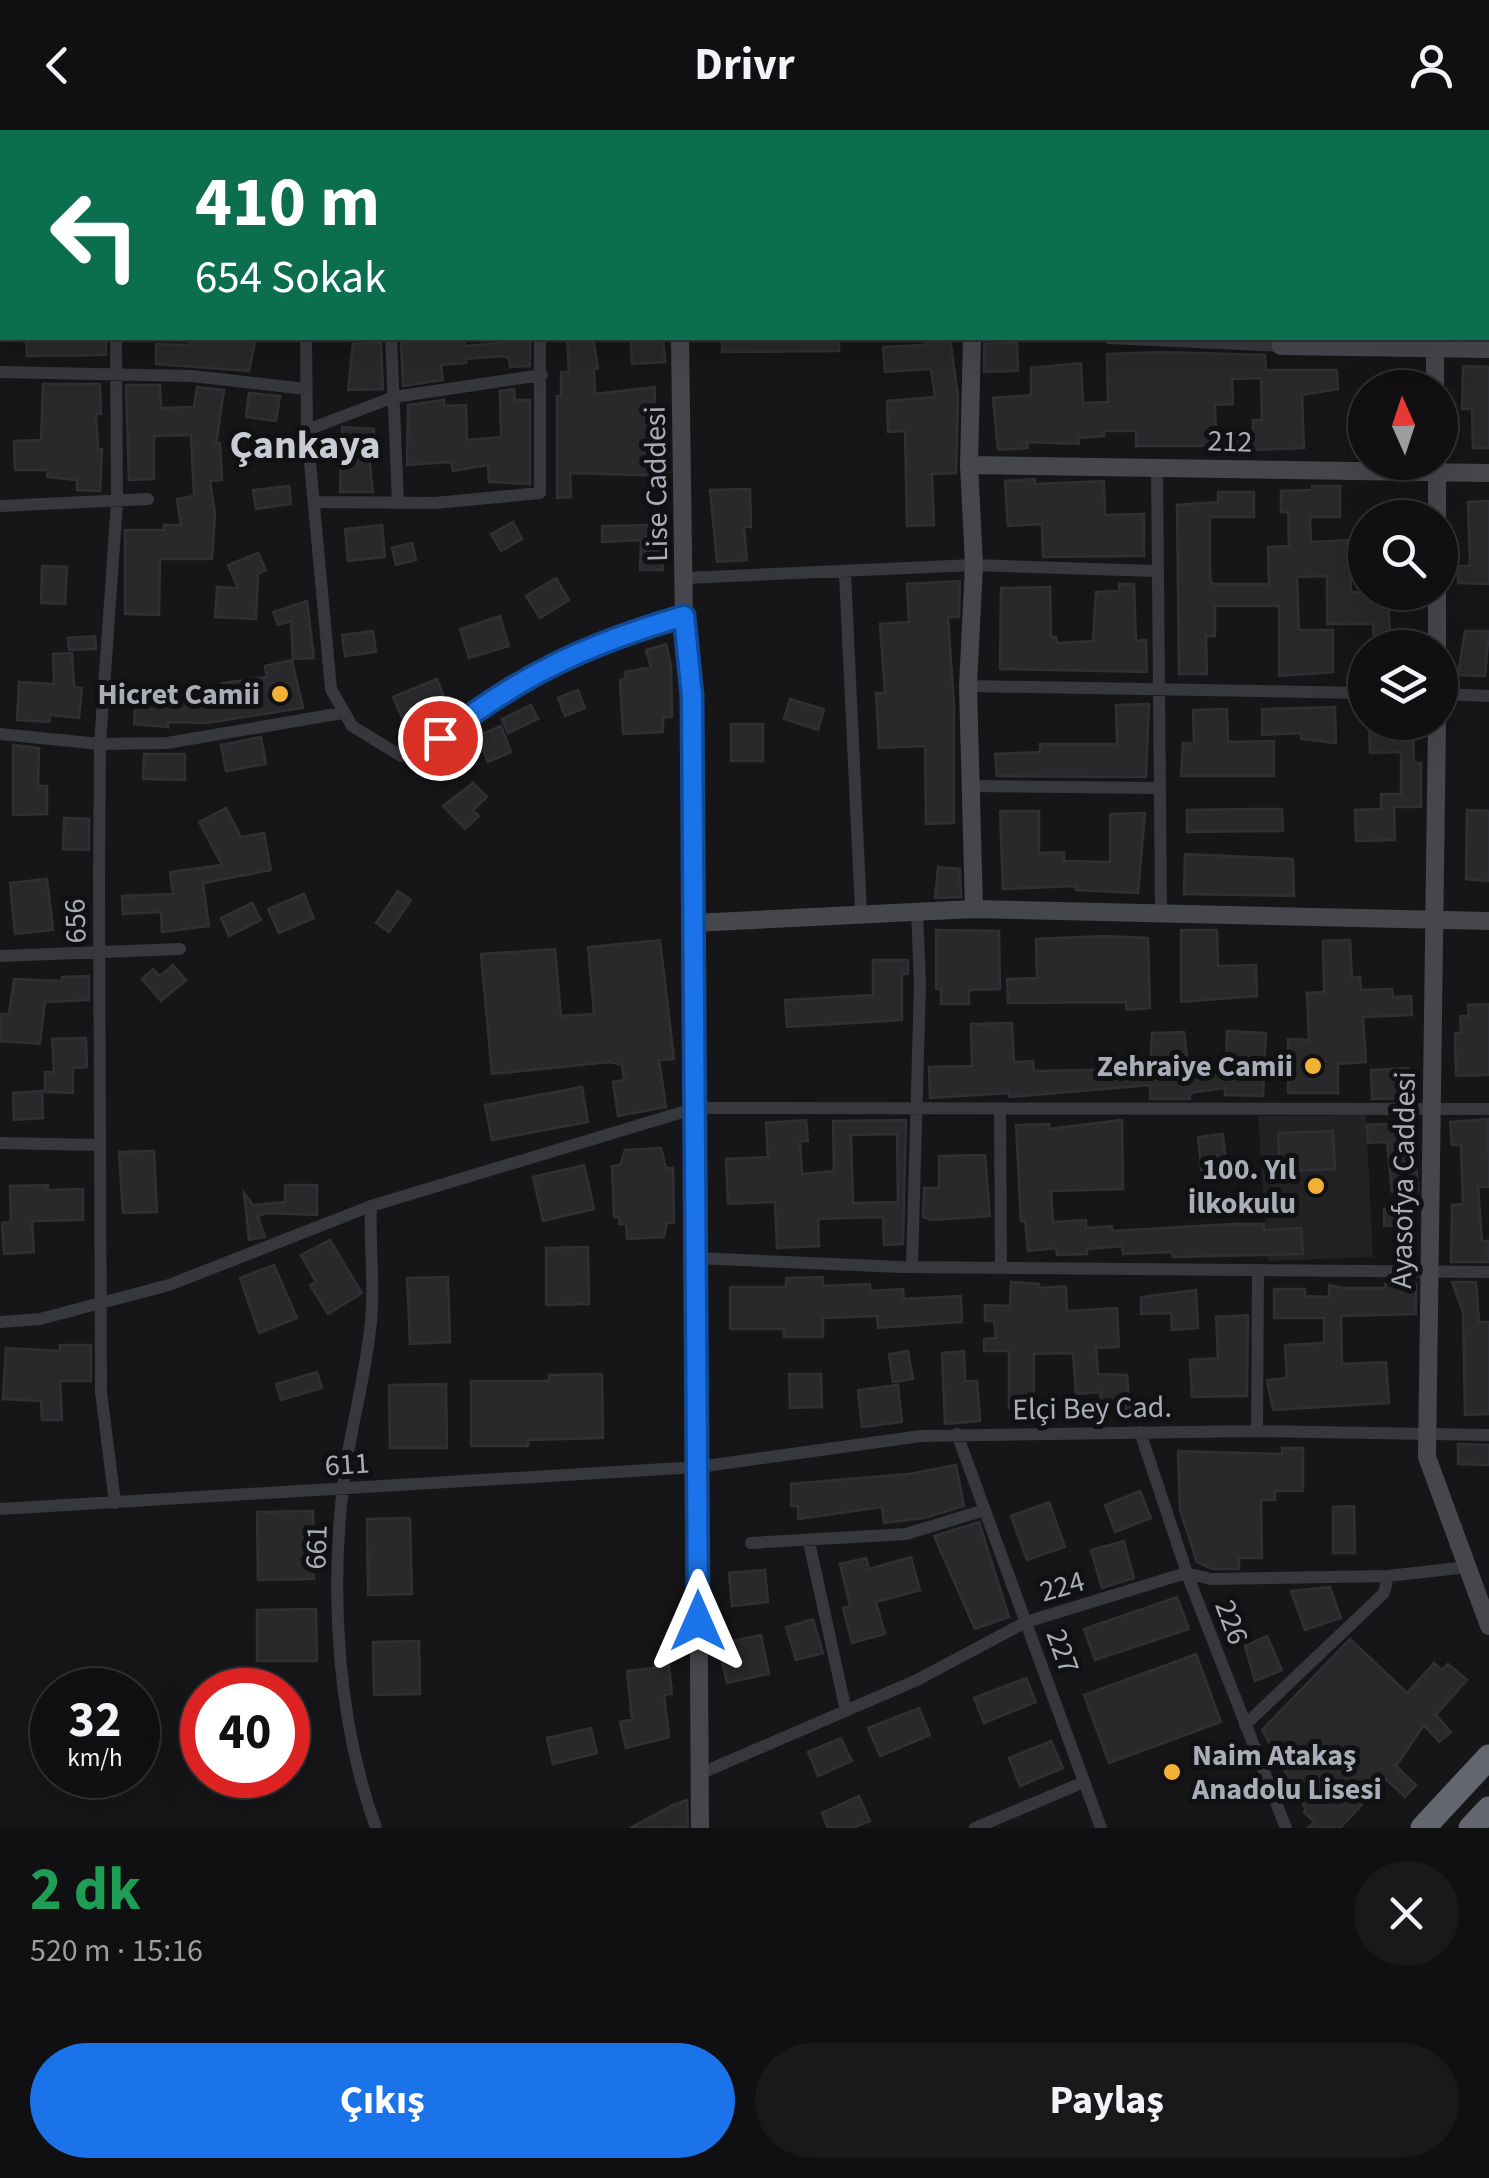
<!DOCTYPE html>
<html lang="tr">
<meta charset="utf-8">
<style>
:root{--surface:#101012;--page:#19191b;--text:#f1f3f6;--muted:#9c9d9f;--line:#303032;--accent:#1a73e8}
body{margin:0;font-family:"Source Sans 3",sans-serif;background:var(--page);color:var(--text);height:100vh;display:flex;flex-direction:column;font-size:38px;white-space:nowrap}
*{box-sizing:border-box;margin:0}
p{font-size:32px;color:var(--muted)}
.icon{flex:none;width:55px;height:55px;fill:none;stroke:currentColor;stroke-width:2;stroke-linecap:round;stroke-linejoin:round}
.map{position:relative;height:1698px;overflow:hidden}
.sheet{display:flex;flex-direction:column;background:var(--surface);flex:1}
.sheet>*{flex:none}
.top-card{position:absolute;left:0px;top:0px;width:1490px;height:210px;box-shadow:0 10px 40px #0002,0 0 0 2px var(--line);background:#0b6e4f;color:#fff;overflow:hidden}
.needle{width:65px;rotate:357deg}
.tools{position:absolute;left:1348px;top:240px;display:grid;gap:20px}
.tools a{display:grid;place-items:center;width:110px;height:110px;border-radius:50%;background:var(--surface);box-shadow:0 10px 40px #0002,0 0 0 2px var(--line);font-size:50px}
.speed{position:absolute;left:30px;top:1538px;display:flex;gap:20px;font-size:50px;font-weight:700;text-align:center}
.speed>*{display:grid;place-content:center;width:130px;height:130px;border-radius:50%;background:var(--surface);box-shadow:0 10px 40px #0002,0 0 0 2px var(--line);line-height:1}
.speed small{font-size:25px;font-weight:400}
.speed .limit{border:15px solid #d22;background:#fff;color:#111}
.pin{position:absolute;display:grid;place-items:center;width:85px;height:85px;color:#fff;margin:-42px;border:5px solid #fff;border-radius:50%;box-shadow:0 2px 10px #0007}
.me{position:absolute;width:110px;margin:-55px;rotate:0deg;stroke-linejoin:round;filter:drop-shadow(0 0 8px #0008)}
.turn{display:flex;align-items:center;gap:35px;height:210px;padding:0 30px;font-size:45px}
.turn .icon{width:130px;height:130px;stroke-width:2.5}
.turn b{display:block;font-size:70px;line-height:85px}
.round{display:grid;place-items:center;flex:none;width:105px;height:105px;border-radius:52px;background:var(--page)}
.summary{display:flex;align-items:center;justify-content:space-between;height:170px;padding:0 30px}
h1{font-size:60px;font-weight:700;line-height:75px;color:#1e9e55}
.cta{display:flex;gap:20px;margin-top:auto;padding:20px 30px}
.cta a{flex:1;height:115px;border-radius:60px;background:var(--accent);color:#fff;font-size:40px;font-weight:700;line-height:115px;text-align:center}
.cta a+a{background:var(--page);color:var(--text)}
header{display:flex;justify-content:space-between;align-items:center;height:130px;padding:0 30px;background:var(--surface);font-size:45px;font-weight:700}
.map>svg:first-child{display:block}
.built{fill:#222225}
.building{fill:#29292c;stroke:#303034;stroke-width:2.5;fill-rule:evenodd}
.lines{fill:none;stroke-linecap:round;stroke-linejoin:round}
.street{stroke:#37383d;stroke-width:12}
.secondary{stroke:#45474d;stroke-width:18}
.highway{stroke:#63666e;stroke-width:25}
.route-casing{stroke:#114b97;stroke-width:25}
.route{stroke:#1a73e8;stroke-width:18}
.poi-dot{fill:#f2b134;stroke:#111113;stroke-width:4}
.labels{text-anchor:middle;stroke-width:10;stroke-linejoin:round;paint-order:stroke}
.street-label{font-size:30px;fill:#a8adb8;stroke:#111113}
.poi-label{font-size:30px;font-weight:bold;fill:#a8adb8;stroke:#111113;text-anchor:end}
.district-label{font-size:40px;font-weight:bold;fill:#c9ccd4;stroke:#111113}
</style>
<header><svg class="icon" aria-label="back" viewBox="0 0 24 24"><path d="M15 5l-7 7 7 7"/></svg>Drivr<svg class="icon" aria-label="person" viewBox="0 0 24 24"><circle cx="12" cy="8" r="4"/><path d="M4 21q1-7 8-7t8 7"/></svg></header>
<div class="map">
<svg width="1489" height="1698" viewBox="0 0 1489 1698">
<rect width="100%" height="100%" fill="#161618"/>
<!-- built -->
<path class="built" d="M1366 985 1373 1127 1268 1131 1258 986Z"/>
<!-- building -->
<path class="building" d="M26 208H106V225L27 226Z
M189 208H256L249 241 156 234V214L189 215Z
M409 208H464L465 216 501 213V208H530V236L510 237 509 228 502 226 466 229V233L441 235 443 250 403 256 401 212H409Z
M567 208H593L598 238 594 239 595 264 655 257 653 324H669V346L570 343 571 367 557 368V266H561V242H569Z
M663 208 665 232 632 234 631 210Z
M722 208H839V221L722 222Z
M925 208H950L958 266 956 343 932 344 934 395 907 396 905 301 888 302 887 271 935 267 931 239 885 242 883 217 925 215Z
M381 213 383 259 348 260 353 214Z
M1017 213 1018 241 984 242V214Z
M1163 222 1265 225 1266 240H1337L1338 259 1302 265 1304 318 1220 321V316H1136V301H1104V306L1078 308 1079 314 1027 312 1028 318 998 320 993 268 1031 265V238L1081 233 1083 273 1108 272 1107 224ZM1261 248 1262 290H1253V302L1216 303 1215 275 1233 274 1232 249Z
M1463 236 1489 237V318H1473L1472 279H1462Z
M43 254H100L101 284H96L98 319H102L100 361 77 360V350L47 347 48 340H15L14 311 41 310Z
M126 255H160L161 278 194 277 197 257 224 260 216 314 220 313 222 350 210 351 215 384 212 429H160L159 485 125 484V400H164V395H181L177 369 194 366 191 305 154 306V349L129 350Z
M514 259 515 270H530V354L489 352 488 335 453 341 451 332 407 335 408 275 444 270V276L466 275 467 310 501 307 500 261Z
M249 263 280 266 276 291 246 287Z
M342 297 374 299 373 326H369L373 362H340Z
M1035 349V354L1104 351 1105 385 1144 384V426L1043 427 1042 394 1008 396 1005 351Z
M289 356 291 374 256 379 253 360Z
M1312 356H1340V387H1310L1311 412 1349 410 1351 462H1399V476H1388L1391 509 1374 510 1373 494H1327V446L1297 447 1299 500H1333V542L1279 546V476H1215V506H1206L1207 544H1179L1177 375 1218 372V362H1254V387H1210V445L1212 454H1269L1268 417 1289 416 1288 382H1281V361L1312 360Z
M750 359 751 397H744L747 430 717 432 710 360Z
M1489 371V454L1458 453V436H1470L1468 372Z
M513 392 522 409 501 421 491 404Z
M382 395 385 427 348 431 345 399Z
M660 395 663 440H640L641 410 602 412V396Z
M412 413 416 430 396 435 392 418Z
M258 423 266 440 258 444 256 489 215 487 217 457 238 458 228 435Z
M42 436 67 437 65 474 41 473Z
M556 448 569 470 540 488 526 466Z
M960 451 959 487H948L954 575V693L926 694 925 616 879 618 876 563H885L880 494 909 492 907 454Z
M1119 454H1134L1136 511 1146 510 1147 542 1000 539 1001 458 1050 457 1051 507H1056L1057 513 1093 511 1096 462 1119 461Z
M307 471 314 528 293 529 291 491 278 495 273 482Z
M500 486 509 516 469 528 460 499Z
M373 501 376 522 345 526 342 505Z
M1465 501H1489L1485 546 1458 545Z
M95 506 96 519 69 520 68 508Z
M666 514 671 535 672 587H663V602L623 604 620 550 626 549 625 542 651 537 646 520Z
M72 523 74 557 82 558 79 588 50 585V592L17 590 19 552 54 554 53 524Z
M292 530 303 578 206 593 168 592V597L134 594 137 557 222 560V553L267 547 265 536Z
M437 549 447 574 404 592 393 567Z
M578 560 585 578 565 586 558 568Z
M790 569 824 579 818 600 784 589Z
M1149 574 1146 647 997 646 995 624 1040 622V614H1117L1116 575Z
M531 575 538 589 508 603 502 589Z
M1335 577 1336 613 1301 609V603L1262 605V579Z
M1227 579 1228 612 1274 611V646H1181L1183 613 1194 614 1193 580Z
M1369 592H1413L1414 633H1421V677H1394L1395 710 1356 711 1355 680 1381 679V664H1401V622L1370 623Z
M731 594H763V631H731Z
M501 596 511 622 488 632 477 606Z
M261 607 266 634 226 641 221 615Z
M13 615 39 618 38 656H47V684L13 685Z
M144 624H185V650L143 649Z
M473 653 487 667 473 680 479 686 465 699 443 676Z
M226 678 241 707 264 703 271 740 203 753 209 796 162 802 161 782 123 784 122 766 173 764 170 742 222 735 199 692Z
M1250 679H1282L1283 701 1187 702V680Z
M1467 680 1489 681V751L1466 749Z
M1000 681H1039V723L1064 722V731L1110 732V684L1145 683 1138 763 1076 760V756L1003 759Z
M64 688 89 689V720L63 719Z
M1185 724 1293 729 1294 766 1184 764Z
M938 737 960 739 961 767 935 768Z
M47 749 53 800 15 804 10 753Z
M398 761 411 770 389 802 376 793Z
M304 764 314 788 279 803 268 779Z
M252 773 261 790 229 806 221 788Z
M936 800 999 801 1000 859 969 860V874H941V859H936Z
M1181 800H1217L1218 836 1256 835 1257 866 1181 872Z
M1104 806 1148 808 1150 878 1126 880V872L1008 873 1007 849 1037 848 1036 809Z
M660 810 674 929 659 930 666 977 618 986 613 952 624 950 622 935 610 932 492 944 481 824 555 819 561 886 594 884 588 817Z
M1350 810 1352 848 1360 847 1361 860 1392 859 1393 867 1411 866 1412 885 1363 887 1366 932 1338 934V963H1288V909L1309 910 1307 863 1324 862 1323 811Z
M873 830H908V844H902V890L787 897 785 870 873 865Z
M173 835 186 850 161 871 142 849 153 839 160 846Z
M89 846V870L45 872 40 914 0 911V884H9L14 849 62 851V847Z
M1489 874V945L1456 946 1455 903H1461L1460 886H1469L1468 875Z
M1012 893 1014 932 1033 931 1034 941 1150 939 1152 903 1184 902 1189 943 1226 938 1227 901 1266 903 1263 966 1225 965V958L1190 963V969H1150V955L1009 967V963L930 968 929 937 972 936 971 894Z
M86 908 87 937 73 938V963L45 962V942H54L52 909Z
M1408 938 1409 968 1372 969 1371 940Z
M582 957 588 992 492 1010 485 975Z
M42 961 43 988 14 990 13 963Z
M1488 989 1489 1057H1478L1482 1111H1488L1489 1132H1451L1452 1075 1463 1074 1461 1015H1452L1450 992Z
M806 990 808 1011H800L802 1044 834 1041 833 991 906 990 903 1114 884 1115 883 1087 818 1089 819 1116 777 1118 775 1072 728 1074 726 1029 768 1027 766 993ZM897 1004 898 1072 853 1073 851 1005Z
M1122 990 1123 1059 1051 1061 1053 1092 1086 1090V1098L1112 1096V1101L1232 1094H1264V1100L1301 1098 1303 1124 1173 1127 1172 1122 1123 1124 1122 1116 1087 1119V1124L1057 1125 1056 1118 1028 1121 1025 1091H1021L1016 995 1049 994V999Z
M1380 994 1413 996 1418 1061 1392 1062 1387 1012 1368 1013 1367 995Z
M1333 1001 1335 1039 1280 1041 1278 1003Z
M1223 1004 1227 1043 1202 1045 1198 1007Z
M661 1018 666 1038H673L674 1093H667L664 1107 627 1109 626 1094H619V1087H614L612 1036 620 1035 625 1020Z
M154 1021 157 1082 123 1083 119 1022Z
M985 1025 990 1086 931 1090 923 1087 924 1058H939V1026Z
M584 1035 594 1079 543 1091 533 1047Z
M48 1055V1060L83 1059V1090L32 1091 34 1122 4 1124 2 1093 11 1092 10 1056Z
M285 1055H317V1085L265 1083 258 1087 265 1107 249 1110 244 1063 253 1075 285 1072Z
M1403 1078 1404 1095 1384 1096V1079Z
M330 1110 362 1163 328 1184 310 1155 316 1152 301 1125Z
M588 1117 589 1174 546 1175V1118Z
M274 1135 297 1188 259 1203 240 1148Z
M448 1147 450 1212 410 1214 407 1148Z
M823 1147V1156L870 1154V1161L903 1159 904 1169 961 1166 962 1192 878 1198 877 1186 823 1188V1207H784V1199H730V1157H786V1148Z
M1011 1152 1039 1154V1158L1066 1156 1067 1181 1117 1178 1119 1217 1096 1218 1098 1244 1127 1245 1130 1279H1101L1100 1262 1076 1264 1073 1223 1034 1224V1279L1009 1278V1221H984V1209L996 1208 994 1191H985V1175L1010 1176Z
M1452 1152H1476L1479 1192H1489V1284L1465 1285 1463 1182Z
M1385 1154H1416V1184L1341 1186 1342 1234 1386 1232 1389 1273 1273 1280 1267 1250 1287 1248 1285 1215 1324 1213V1188H1274V1159H1305V1166L1329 1167V1155L1343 1158H1385Z
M1196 1160 1198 1198 1172 1200 1171 1183 1141 1184V1167Z
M1248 1185 1247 1266 1192 1267 1190 1230 1218 1228 1216 1187Z
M60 1215H91V1251H60L62 1290H42L41 1271 3 1269 6 1218 60 1221Z
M908 1221 913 1249 893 1252 889 1224Z
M964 1221 965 1251H977L980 1291 945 1294 942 1223Z
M317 1242 322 1258 281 1270 276 1254Z
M602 1244 603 1308 528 1310V1316H471V1251H549V1245Z
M789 1244H821L822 1277 790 1278Z
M446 1254 447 1318H390L389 1255Z
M898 1255 902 1292 862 1297 858 1260Z
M1458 1314 1489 1315V1335L1458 1334Z
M1282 1318H1303V1361H1275V1370H1261L1262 1428H1239V1439H1212L1197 1432 1180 1380 1178 1321 1282 1324Z
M956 1335 964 1376 924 1388 884 1393 882 1377 798 1389V1376H791V1354L909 1344Z
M1140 1361 1151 1388 1115 1402 1105 1375Z
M1049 1372 1065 1417 1027 1430 1011 1386Z
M1354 1376 1355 1423H1333V1377Z
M313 1381 314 1449 258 1450 257 1382Z
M410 1388 412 1464 368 1465 367 1389Z
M979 1392 1009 1487 975 1499 934 1406Z
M1124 1411 1134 1448 1102 1458 1091 1420Z
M911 1427 920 1460 876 1472 885 1504 852 1513 843 1478 850 1476 840 1434 866 1428 869 1439Z
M765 1440 768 1472 732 1476 729 1443Z
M1330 1457 1341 1488 1305 1500 1291 1461Z
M1177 1467 1189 1499 1095 1530 1084 1499Z
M316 1479 317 1531H257V1480Z
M813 1489 823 1523 796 1530 786 1497Z
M761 1505 769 1544 727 1553 718 1514Z
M1267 1506 1282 1540 1255 1551 1245 1516Z
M1350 1509 1407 1563 1434 1533 1442 1540 1448 1534 1467 1550 1436 1585 1451 1602 1439 1612 1424 1595 1396 1636 1416 1655 1405 1667 1386 1649 1340 1698H1308L1314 1692 1304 1682 1306 1680 1262 1600Z
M419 1511 420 1564 374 1565 373 1512Z
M1196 1524 1221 1592 1109 1633 1084 1565Z
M669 1536 672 1564 664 1565 669 1607 626 1618 620 1592 632 1589 627 1541Z
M1026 1548 1036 1572 984 1593 974 1568Z
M919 1578 930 1605 880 1626 868 1598Z
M591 1598 597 1623 553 1634 547 1608Z
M841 1608 852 1631 818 1646 808 1622Z
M1051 1611 1063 1638 1020 1656 1009 1628Z
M859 1666 870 1691 853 1698H828L822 1683Z
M687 1670 688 1697 630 1698 673 1675Z"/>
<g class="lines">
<!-- street -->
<path class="street" d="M296 0V2
M820 0V2
M1432 0 1433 2
M1051 2V0
M1488 45H1489
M0 84 2 83
M306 208 307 300 331 559 352 596 401 626C440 608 463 584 498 562 554 526 621 504 684 486
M391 208 398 372
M1109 208 1281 216
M0 242 192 246 307 259
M307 300 394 267 542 245
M1157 337 1161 782
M316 372 435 373 540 363V208
M0 376 148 369
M845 443 861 782
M686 448 974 435 1155 441
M968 556 1365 563
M1440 564 1489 566
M0 604 100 614 167 613 342 583
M971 656 1156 658
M0 826 180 819
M1000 978 1001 1138
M0 1013 99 1015
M371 1076C369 1114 375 1155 371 1191 366 1247 349 1302 343 1357 330 1468 338 1593 376 1698
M696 1128 901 1137 1489 1142
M912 1137 920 853 917 781
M0 1192 40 1189 169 1155 371 1076 696 978 1489 979
M1257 1301 1258 1140
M1140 1302 1189 1449 1286 1698
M957 1304 1101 1698
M115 1373 101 1262 99 756 100 614 117 373 116 208
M0 1379 698 1337 921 1306 1257 1301 1489 1305
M809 1412 846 1581
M751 1413 906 1404 985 1380
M1245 1595 1384 1463 1388 1446
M697 1645 917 1550 1026 1492 1186 1443 1211 1449 1388 1446 1468 1437
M975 1698 1084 1652"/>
<!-- secondary -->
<path class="secondary" d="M675 0V2
M1280 0V2
M966 2V0
M680 208 684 494 693 566 700 1698
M972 208 969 335 974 435 968 556 974 779
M1281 208V216L1489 219
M1435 218V258
M1437 333V388
M969 335 1489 343
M1437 518V462
M1437 592 1427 1327 1489 1496
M694 793 974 779 1489 791"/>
<!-- highway -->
<path class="highway" d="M1423 1698 1489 1627
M1471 1698 1489 1679"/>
</g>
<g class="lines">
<defs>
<path id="route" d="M440 608C521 545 587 514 684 486L692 566 698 1491"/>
</defs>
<!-- route casing -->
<use href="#route" class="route-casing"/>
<!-- route -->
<use href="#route" class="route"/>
</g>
<!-- markers -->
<g class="poi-dot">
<circle cx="280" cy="564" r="10"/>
<circle cx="1313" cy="936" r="10"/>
<circle cx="1316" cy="1056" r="10"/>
<circle cx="1172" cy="1642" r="10"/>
</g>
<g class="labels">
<!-- street labels -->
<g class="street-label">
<text transform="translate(1230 311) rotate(2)" y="10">212</text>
<text transform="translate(656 354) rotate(-91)" y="10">Lise Caddesi</text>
<text transform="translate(75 791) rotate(-92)" y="10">656</text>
<text transform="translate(1403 1050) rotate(-89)" y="10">Ayasofya Caddesi</text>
<text transform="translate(1092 1278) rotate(-1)" y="10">Elçi Bey Cad.</text>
<text transform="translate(347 1334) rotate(-4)" y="10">611</text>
<text transform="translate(316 1417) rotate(-88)" y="10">661</text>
<text transform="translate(1062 1456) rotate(-16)" y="10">224</text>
<text transform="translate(1232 1492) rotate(69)" y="10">226</text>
<text transform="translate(1063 1521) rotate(70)" y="10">227</text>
</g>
<!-- poi labels -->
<g class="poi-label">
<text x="260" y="574">Hicret Camii</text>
<text x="1293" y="946">Zehraiye Camii</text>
<text x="1296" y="1049">100. Yıl<tspan x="1296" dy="34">İlkokulu</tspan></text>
<text x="1192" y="1635" text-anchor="start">Naim Atakaş<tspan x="1192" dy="34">Anadolu Lisesi</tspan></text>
</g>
<!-- district labels -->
<g class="district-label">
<text x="305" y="328">Çankaya</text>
</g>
</g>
</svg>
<div class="tools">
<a><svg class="needle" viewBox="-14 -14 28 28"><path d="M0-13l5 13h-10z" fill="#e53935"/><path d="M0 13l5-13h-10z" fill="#9c9d9f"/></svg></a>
<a><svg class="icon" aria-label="search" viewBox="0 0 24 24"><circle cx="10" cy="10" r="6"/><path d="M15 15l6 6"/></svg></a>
<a><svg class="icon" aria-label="layers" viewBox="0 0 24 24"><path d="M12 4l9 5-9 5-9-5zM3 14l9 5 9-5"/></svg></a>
</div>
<div class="speed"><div>32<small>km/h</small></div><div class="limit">40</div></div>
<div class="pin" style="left:440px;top:608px;background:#d93025"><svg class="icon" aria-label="arrive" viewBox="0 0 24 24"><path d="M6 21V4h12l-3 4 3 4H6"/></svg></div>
<svg class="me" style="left:698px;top:1491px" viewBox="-20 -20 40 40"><path d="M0-17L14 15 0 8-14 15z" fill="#1a73e8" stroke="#fff" stroke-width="4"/></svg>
<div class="top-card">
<div class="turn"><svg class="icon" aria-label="left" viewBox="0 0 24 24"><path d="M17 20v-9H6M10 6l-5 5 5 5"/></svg><div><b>410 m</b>654 Sokak</div></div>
</div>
</div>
<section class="sheet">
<div class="summary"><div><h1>2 dk</h1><p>520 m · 15:16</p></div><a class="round"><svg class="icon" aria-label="close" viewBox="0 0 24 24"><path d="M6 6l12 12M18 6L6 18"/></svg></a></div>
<div class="cta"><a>Çıkış</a><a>Paylaş</a></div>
</section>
